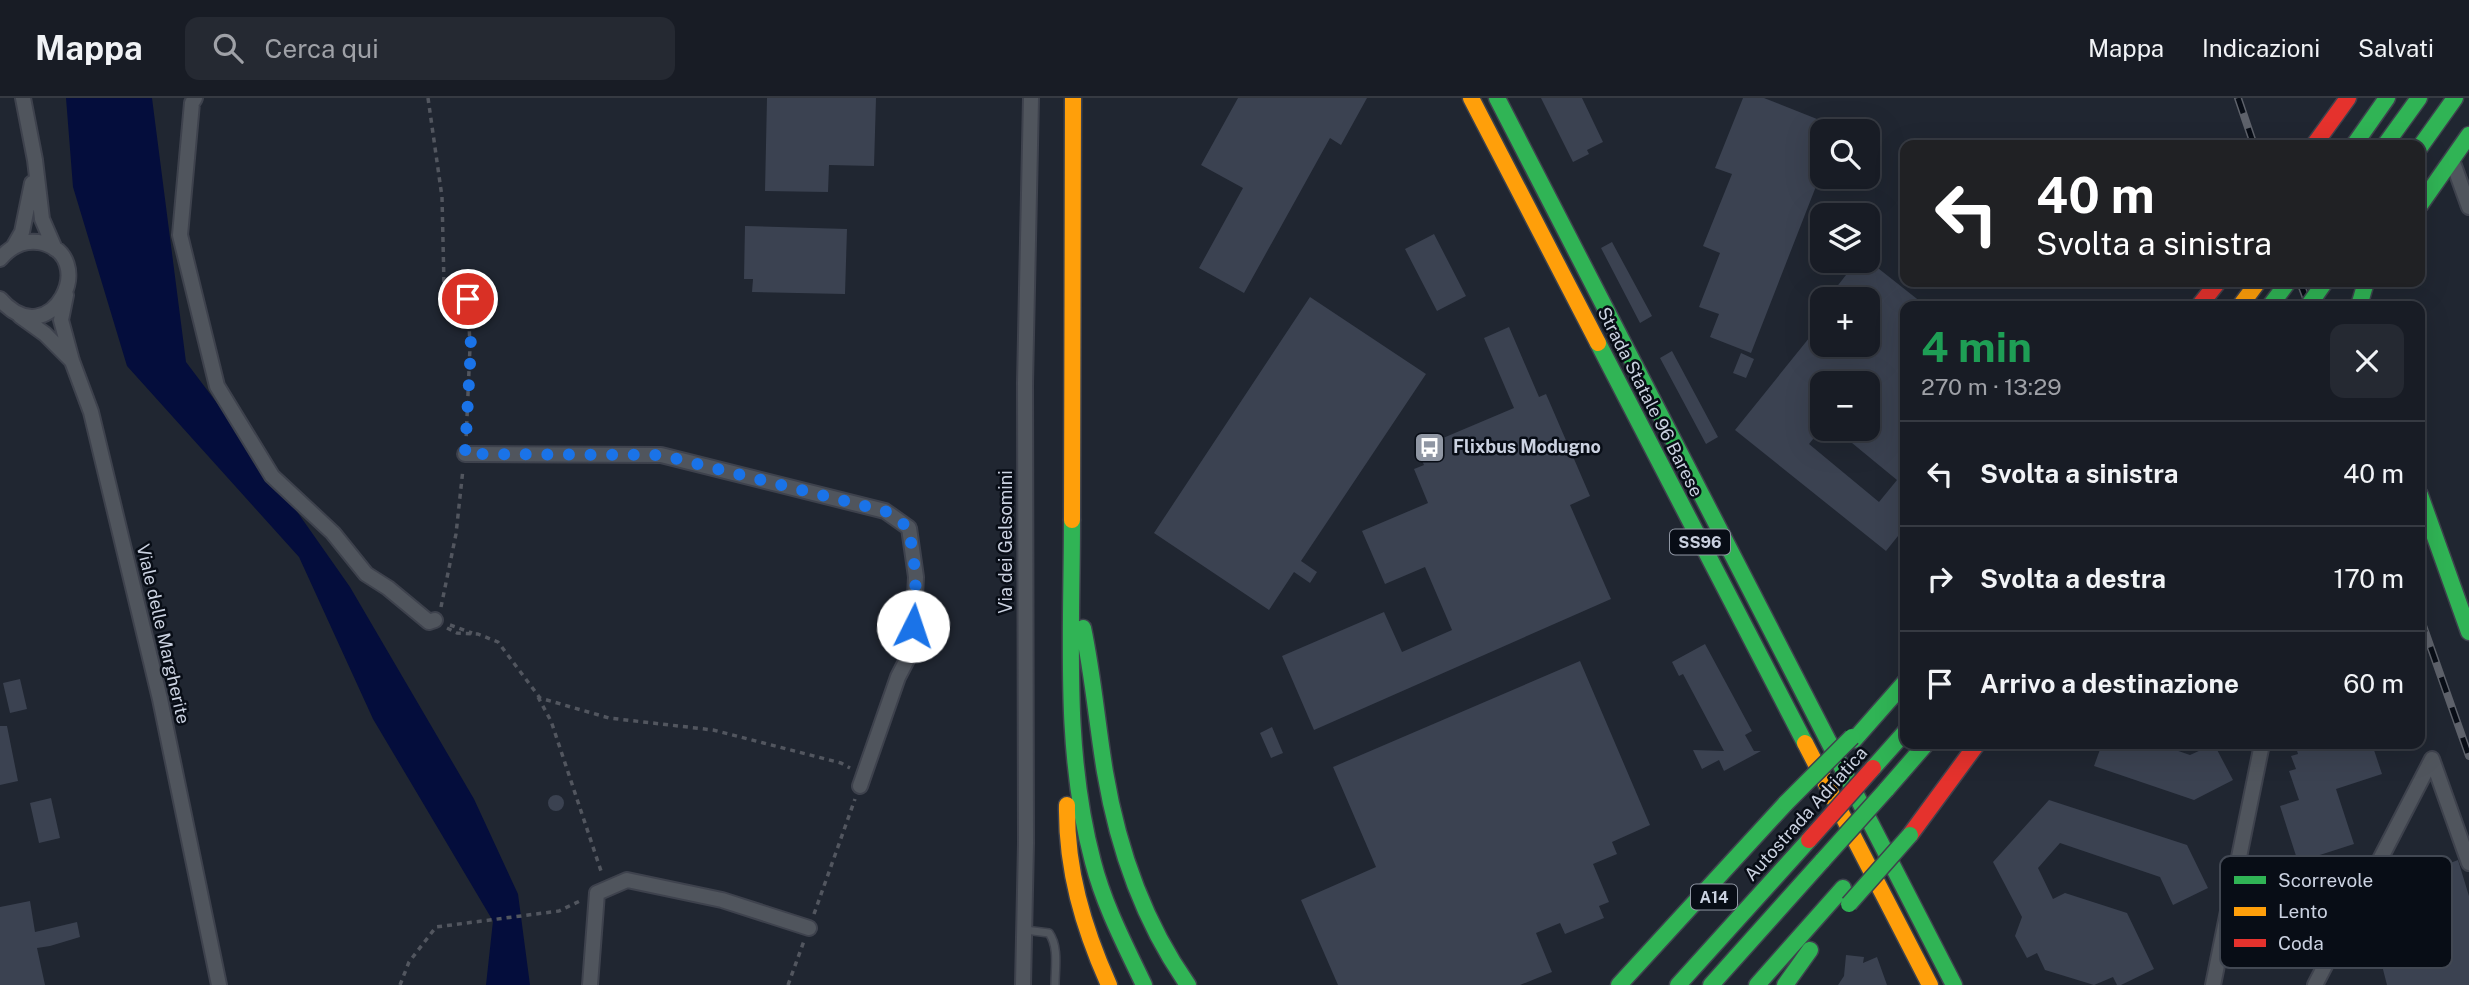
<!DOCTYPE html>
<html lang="it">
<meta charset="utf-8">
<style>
:root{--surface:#181c25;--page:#252932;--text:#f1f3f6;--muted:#9fa1a7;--line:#363a42}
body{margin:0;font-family:"Public Sans",sans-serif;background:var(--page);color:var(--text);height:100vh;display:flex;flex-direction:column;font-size:26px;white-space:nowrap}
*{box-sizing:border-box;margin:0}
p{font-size:23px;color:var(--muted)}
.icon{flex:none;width:38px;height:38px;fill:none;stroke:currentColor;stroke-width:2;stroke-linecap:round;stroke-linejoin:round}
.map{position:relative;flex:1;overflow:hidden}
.sheet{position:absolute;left:1900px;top:203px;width:525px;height:448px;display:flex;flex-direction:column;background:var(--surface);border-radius:14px;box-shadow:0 7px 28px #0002,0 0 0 2px var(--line)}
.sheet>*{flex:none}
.top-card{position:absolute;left:1900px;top:42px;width:525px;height:147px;border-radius:14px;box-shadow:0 7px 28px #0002,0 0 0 2px var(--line);background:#202124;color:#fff;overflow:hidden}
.controls{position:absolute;left:1810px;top:21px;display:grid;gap:14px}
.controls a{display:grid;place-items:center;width:70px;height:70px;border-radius:14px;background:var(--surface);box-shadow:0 7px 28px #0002,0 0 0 2px var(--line);font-size:35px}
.pin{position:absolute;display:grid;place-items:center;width:60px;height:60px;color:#fff;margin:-30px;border:4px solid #fff;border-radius:50%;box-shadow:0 2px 7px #0007}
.me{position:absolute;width:77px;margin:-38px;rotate:4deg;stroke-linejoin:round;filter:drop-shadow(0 0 5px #0008)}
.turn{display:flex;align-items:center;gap:24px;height:147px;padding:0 21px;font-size:32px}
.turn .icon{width:91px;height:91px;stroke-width:2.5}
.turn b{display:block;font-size:49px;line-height:60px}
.round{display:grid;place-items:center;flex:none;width:74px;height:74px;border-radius:14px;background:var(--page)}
.headline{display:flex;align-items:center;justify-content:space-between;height:119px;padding:0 21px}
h1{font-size:42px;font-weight:700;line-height:52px;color:#1e9e55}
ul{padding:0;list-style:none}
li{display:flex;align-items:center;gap:21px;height:105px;padding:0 21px;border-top:2px solid var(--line)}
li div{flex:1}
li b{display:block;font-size:26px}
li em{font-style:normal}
header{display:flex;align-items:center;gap:42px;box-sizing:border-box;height:98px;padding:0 35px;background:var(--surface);border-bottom:2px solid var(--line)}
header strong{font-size:33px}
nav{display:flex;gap:38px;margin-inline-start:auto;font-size:24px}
.search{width:490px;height:63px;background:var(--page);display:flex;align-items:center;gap:18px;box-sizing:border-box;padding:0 24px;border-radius:14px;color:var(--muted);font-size:26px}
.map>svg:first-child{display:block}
.water{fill:#040d3c}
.building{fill:#3b4251;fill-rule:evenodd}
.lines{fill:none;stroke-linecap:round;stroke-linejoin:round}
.lane-casing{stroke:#3e424d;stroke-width:10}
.street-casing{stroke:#3e424d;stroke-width:18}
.fast-casing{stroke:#3e424d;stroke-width:19}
.slow-casing{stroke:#3e424d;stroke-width:19}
.jam-casing{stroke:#3e424d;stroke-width:19}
.path{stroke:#52565f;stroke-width:3.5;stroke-dasharray:5 5;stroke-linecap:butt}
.lane{stroke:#50555d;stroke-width:7}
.street{stroke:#50555d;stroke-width:14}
.fast{stroke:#30b455;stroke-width:16}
.slow{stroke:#ff9f0a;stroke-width:16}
.jam{stroke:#e5322d;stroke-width:16}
.rail-casing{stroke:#5e626b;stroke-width:8}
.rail{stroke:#080d16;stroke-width:5;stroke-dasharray:16;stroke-linecap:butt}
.fast-bridge-casing{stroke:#3e424d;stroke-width:19;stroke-linecap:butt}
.jam-bridge-casing{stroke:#3e424d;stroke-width:19;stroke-linecap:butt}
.fast-bridge{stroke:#30b455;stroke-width:16}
.jam-bridge{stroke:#e5322d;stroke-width:16}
.route{stroke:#1a73e8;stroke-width:12;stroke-dasharray:0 21.6}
.labels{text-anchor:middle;stroke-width:5;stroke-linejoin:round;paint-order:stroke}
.shield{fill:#080d16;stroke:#9097a4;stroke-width:2}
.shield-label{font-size:16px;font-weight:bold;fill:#cbd2e1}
.street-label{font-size:18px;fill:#cbd2e1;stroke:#080d16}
.poi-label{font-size:18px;font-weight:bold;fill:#cbd2e1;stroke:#080d16;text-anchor:start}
.key{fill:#080d16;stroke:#424853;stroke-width:2}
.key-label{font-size:19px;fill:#cbd2e1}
</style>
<header>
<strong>Mappa</strong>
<div class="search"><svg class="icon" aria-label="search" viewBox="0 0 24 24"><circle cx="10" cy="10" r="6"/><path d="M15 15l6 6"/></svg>Cerca qui</div>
<nav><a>Mappa</a><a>Indicazioni</a><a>Salvati</a></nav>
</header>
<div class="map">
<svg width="2469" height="887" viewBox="0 0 2469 887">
<rect width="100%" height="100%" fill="#202631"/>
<!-- water -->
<path class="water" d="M66 0H152L186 264 272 378 350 489 474 701 518 796 530 887H486L493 823 373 621 299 459 127 268 73 89Z"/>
<!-- building -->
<path class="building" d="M767 0H876L874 68 829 67 828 94 765 93Z
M1238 0H1367L1341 47 1330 40 1244 195 1199 170 1243 90 1201 67Z
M1541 0H1582L1603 44 1587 52 1589 56 1573 64Z
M1743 0H1764L1822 23V73L1751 255 1710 239 1719 216 1699 209 1720 155 1703 148 1732 76 1715 70Z
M745 128 847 131 845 196 752 194 753 181H744Z
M1434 136 1466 198 1437 213 1405 151Z
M1612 144 1652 218 1640 225 1601 150Z
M1857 163H1869L1926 208H1906V428L1886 453 1735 332 1822 224V247H1867V201H1848L1835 191ZM1822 285H1867V331H1835L1897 382 1879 404 1809 346 1822 330Z
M1310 199 1426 276 1301 463 1317 474 1310 485 1294 474 1269 512 1154 435Z
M1509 229 1539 299 1546 296 1590 398 1570 407 1611 501 1314 632 1282 558 1384 514 1402 554 1452 532 1425 469 1385 486 1362 433 1428 405 1414 371 1424 367 1417 351 1514 310 1484 240Z
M1672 253 1718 339 1706 346 1660 260Z
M1741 255 1754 261 1746 280 1733 275Z
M1705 546 1752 633 1745 637 1754 653H1761L1724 673 1719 662 1702 671 1693 652 1724 653 1683 576 1679 578 1672 564Z
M1580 563 1650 727 1612 744 1617 756 1593 766 1609 804 1599 808 1604 820 1565 836 1560 825 1536 835 1552 874 1520 887H1338L1301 802 1376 769 1333 669Z
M20 581 27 611 10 615 3 585Z
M0 628H7L18 683 0 687Z
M1272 629 1283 655 1271 660 1260 635Z
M2102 646H2158L2190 657 2214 646 2233 682 2194 702 2094 668Z
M2295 646H2372L2382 676 2336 691 2354 746 2298 764 2280 708 2299 702 2289 673 2296 671 2291 658 2298 656Z
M548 705a8 8 0 1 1 16 0a8 8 0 1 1-16 0Z
M51 700 60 740 39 745 30 705Z
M2049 702 2187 747 2208 790 2173 807 2160 779 2060 745 2038 770 2053 801 2065 795 2127 815 2154 871 2121 887H2117L2113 879 2094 887 2045 872 2037 855 2027 860 2015 838 2022 819 1993 764Z
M2458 762 2469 798V887H2387L2376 844 2423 821 2414 779Z
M30 803 35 834 77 824 80 839 50 848 37 850 45 887H0V809Z
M1846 857 1864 859 1863 865 1877 859 1887 887H1838L1844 878Z"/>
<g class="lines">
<defs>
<path id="lane" d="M1025 832 1049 835C1059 849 1055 870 1055 887"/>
<path id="street" d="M23 0 35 62 42 121 55 151
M195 0 192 5 180 137 217 288 272 378 333 435 366 476 388 490 429 524 435 522
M2452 62 2469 109
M14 148 22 134 32 85
M0 161C10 149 22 142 38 144 103 155 51 260 0 201
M66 197 61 222 72 263 91 314 160 601 219 887
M20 218 45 236 71 262
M465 356 661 357 885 413 909 430 916 479 912 552 898 579 860 688
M590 887 597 795 627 782 722 802 809 830
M1023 887 1026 745 1025 285 1031 0
M2213 887 2262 646
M2315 887 2432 661 2469 765"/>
<path id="fast" d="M1497 0 1954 887
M2354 47 2387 0
M2385 47 2419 0
M2420 49 2455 0
M2420 107 2469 37
M2270 208 2288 184
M2359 208 2366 184
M1598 245 1805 645
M2420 397 2469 534
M1072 422C1072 535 1063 653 1093 764 1104 807 1125 847 1144 887
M1083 530C1093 577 1097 626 1105 674 1118 751 1143 823 1188 887
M1854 642 1906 583
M1873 670 1906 633
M1886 692 1926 646
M1619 887 1786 705
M1678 887 1809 742
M1711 887 1823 762
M1757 887 1843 790
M1785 887 1810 852"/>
<path id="slow" d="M1471 0 1598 245
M2240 208 2258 184
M1072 422 1073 0
M1805 645 1930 887
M1067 707C1066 771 1083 829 1109 887"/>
<path id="jam" d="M2314 47 2348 0
M2199 208 2218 184
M1910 737 1977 646"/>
</defs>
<!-- lane casing -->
<use href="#lane" class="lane-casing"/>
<!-- street casing -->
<use href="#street" class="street-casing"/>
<!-- fast casing -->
<use href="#fast" class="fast-casing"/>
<!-- slow casing -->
<use href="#slow" class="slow-casing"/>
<!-- jam casing -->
<use href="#jam" class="jam-casing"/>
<!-- path -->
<path class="path" d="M428 0 442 99 444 187 446 193 468 201 470 249 466 343
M441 509 456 436 463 371
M450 527 472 535
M447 530 457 535 478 536 498 544 540 600 609 620 713 632 841 665 850 670
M538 599 551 623 602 776
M814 816 855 701
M400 887 409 864 436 829 559 813 582 802
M788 887 804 843"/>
<!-- lane -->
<use href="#lane" class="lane"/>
<!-- street -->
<use href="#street" class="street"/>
<!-- fast -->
<use href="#fast" class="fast"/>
<!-- slow -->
<use href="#slow" class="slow"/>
<!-- jam -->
<use href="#jam" class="jam"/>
<defs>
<path id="rail" d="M2238 0 2254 47
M2300 184 2309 208
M2420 519 2469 658"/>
</defs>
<!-- rail casing -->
<use href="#rail" class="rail-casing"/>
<!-- rail -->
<use href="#rail" class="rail"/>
<defs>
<path id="fast-bridge" d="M2308 208 2325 184
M1786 705 1852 639
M1823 762 1886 692
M1849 806 1910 737"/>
<path id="jam-bridge" d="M1809 742 1873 670"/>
</defs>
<!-- fast-bridge casing -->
<use href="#fast-bridge" class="fast-bridge-casing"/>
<!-- jam-bridge casing -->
<use href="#jam-bridge" class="jam-bridge-casing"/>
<!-- fast-bridge -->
<use href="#fast-bridge" class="fast-bridge"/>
<!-- jam-bridge -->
<use href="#jam-bridge" class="jam-bridge"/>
</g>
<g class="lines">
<!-- route -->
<path class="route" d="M468 201 471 248 465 356 661 357 885 413 909 430 916 479 913 528"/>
</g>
<!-- icons -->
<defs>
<symbol id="bus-square" viewBox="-11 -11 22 22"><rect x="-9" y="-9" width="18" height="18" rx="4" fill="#8f96a3" stroke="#080d16"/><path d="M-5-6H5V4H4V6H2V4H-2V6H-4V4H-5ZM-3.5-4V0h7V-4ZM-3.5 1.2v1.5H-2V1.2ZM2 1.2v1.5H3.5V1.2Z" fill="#fff"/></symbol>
</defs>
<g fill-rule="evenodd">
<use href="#bus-square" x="1412" y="332" width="35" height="35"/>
</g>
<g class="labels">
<!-- shield labels -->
<g class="shield">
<rect x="1670" y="431.5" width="60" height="25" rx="5"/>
<rect x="1691" y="786.5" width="46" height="25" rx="5"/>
</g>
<g class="shield-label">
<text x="1700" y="450">SS96</text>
<text x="1714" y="805">A14</text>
</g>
<!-- street labels -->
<g class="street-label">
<text transform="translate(1650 304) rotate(63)" y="6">Strada Statale 96 Barese</text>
<text transform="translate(1006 444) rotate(-90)" y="6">Via dei Gelsomini</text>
<text transform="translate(163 536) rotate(77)" y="6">Viale delle Margherite</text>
<text transform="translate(1806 716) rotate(-48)" y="6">Autostrada Adriatica</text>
</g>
<!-- poi labels -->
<g class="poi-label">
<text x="1453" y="355">Flixbus Modugno</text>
</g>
</g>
<!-- legend -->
<rect x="2220" y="758" width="232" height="112" rx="10" class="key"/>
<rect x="2234" y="778" width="32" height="8" fill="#30b455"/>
<rect x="2234" y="809" width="32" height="9" fill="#ff9f0a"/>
<rect x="2234" y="841" width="32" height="8" fill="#e5322d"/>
<g class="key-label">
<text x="2278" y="789">Scorrevole</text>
<text x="2278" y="820">Lento</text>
<text x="2278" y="852">Coda</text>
</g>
</svg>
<div class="controls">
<a><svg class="icon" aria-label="search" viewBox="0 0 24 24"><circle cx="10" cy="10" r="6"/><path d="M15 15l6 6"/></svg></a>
<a><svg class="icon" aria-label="layers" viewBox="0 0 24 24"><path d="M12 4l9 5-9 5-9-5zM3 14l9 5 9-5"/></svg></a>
<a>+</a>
<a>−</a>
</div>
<div class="pin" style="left:468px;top:201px;background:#d93025"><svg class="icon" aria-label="arrive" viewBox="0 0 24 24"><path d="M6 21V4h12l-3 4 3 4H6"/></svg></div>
<svg class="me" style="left:913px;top:528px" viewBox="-20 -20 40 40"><circle r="19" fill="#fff"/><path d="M0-13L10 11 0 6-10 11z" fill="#1a73e8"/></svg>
<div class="top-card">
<div class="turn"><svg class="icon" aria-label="left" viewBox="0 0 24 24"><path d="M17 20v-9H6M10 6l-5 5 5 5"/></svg><div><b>40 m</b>Svolta a sinistra</div></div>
</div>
<section class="sheet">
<div class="headline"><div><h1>4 min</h1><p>270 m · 13:29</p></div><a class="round"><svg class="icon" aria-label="close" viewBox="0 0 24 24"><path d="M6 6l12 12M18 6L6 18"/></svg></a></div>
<ul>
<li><svg class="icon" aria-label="left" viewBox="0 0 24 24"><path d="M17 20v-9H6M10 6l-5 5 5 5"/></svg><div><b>Svolta a sinistra</b></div><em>40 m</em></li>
<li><svg class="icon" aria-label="right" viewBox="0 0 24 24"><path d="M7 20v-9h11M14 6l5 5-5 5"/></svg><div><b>Svolta a destra</b></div><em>170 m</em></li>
<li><svg class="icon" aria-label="arrive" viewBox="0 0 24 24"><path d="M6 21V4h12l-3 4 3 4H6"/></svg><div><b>Arrivo a destinazione</b></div><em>60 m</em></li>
</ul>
</section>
</div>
